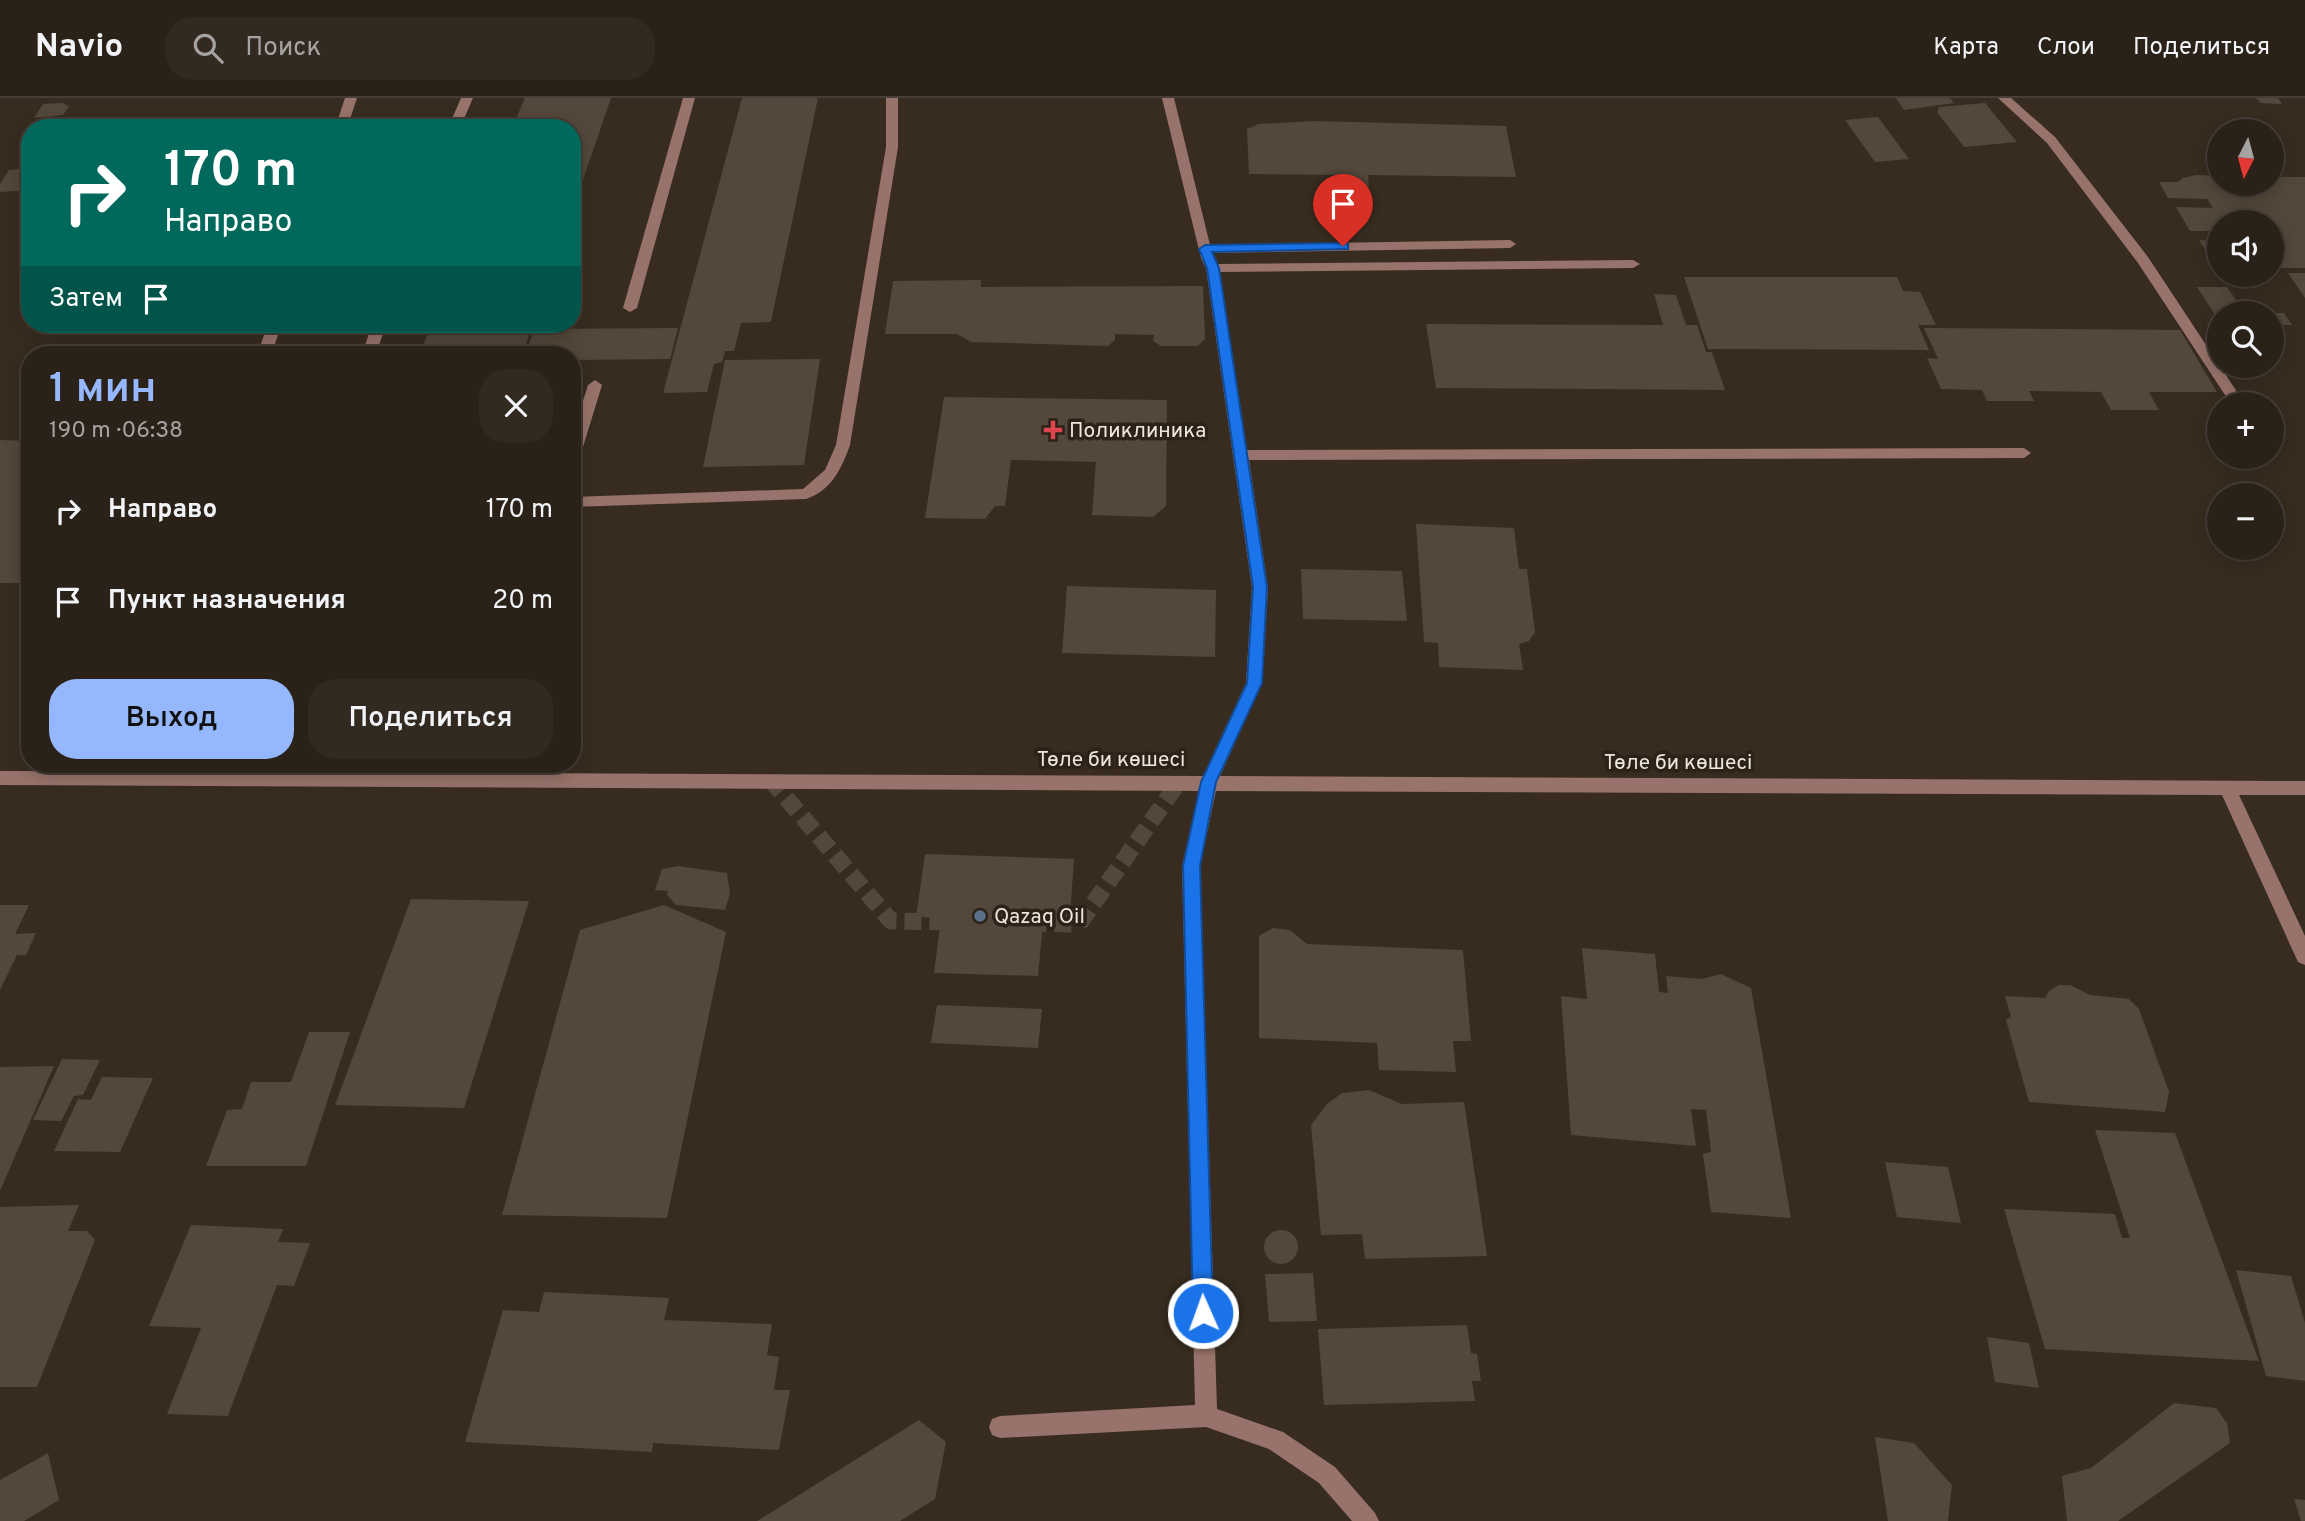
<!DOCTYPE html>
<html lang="ru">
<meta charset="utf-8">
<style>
:root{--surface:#2a2118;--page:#322921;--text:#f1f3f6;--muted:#a5a3a2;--line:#463e37;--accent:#94b7fd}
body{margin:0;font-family:Overpass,sans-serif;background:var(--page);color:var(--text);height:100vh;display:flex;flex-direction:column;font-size:26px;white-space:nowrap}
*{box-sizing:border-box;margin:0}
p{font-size:23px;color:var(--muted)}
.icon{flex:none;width:38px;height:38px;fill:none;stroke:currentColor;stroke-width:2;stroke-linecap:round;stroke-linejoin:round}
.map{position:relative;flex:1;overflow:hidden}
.drawer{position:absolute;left:21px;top:248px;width:560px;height:427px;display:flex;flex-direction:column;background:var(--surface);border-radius:28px;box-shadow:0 4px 18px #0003,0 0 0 2px var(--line)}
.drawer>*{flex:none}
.guide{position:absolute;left:21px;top:21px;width:560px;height:214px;border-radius:28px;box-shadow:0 4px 18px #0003,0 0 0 2px var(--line);background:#00695c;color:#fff;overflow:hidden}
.needle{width:46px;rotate:186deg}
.buttons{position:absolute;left:2207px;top:21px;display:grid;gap:14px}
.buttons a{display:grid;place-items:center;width:77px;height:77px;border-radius:50%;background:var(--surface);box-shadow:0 4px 18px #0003,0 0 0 2px var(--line);font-size:35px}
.pin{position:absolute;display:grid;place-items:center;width:60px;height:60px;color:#fff;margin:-72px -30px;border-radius:50% 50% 50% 0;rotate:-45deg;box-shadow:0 0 7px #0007}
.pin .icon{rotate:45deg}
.me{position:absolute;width:77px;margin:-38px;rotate:358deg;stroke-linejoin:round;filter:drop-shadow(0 0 5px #0008)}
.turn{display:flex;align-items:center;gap:24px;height:147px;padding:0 28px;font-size:32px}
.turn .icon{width:91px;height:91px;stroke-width:2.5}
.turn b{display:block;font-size:49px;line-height:60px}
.then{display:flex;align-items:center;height:66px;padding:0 28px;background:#0003;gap:14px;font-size:26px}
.round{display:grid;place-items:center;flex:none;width:74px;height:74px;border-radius:28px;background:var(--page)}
.headline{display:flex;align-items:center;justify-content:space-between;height:119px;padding:0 28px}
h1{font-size:42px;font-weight:600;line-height:52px;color:var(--accent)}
.primary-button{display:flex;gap:14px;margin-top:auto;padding:14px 28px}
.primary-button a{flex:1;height:80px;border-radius:28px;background:var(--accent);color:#111;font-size:28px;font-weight:600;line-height:80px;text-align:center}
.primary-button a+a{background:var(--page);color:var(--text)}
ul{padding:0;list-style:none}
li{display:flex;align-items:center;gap:21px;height:91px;padding:0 28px}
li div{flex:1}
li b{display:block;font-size:26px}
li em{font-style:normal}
header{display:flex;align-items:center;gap:42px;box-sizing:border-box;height:98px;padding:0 35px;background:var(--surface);border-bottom:2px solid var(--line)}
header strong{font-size:33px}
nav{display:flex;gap:38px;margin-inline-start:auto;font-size:24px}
.search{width:490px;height:63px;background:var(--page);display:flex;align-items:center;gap:18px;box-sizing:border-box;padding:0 24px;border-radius:28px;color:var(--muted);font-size:26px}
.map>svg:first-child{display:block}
.building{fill:#54473b}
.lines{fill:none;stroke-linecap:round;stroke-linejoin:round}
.minor-tunnel{stroke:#53483c;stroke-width:17;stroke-dasharray:17 8;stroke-linecap:butt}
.minor{fill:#98736b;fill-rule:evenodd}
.route{fill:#1a73e8;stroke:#114b97;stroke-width:2}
.health-dot{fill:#e0444e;stroke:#2d2217;stroke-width:2.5}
.service-dot{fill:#5c6f8a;stroke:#2d2217;stroke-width:2.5}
.labels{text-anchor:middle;stroke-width:7;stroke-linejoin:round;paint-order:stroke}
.poi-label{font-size:21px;fill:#ede6de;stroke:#2d2217;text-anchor:start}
.street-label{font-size:21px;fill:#ede6de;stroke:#2d2217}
</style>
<header>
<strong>Navio</strong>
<div class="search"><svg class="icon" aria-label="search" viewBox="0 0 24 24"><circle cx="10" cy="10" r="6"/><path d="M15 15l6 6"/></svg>Поиск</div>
<nav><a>Карта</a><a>Слои</a><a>Поделиться</a></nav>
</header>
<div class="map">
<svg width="2305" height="1423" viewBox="0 0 2305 1423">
<rect width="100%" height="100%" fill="#382c20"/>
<!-- building -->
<path class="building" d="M525 0H611L573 111 572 30H512Z
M742 0H818L771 224 741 225 734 253H725L722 264 714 266 707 294 663 295Z
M1896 0H1950L1954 5 1904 12Z
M2256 0H2278L2282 6 2261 5Z
M63 5 69 9 63 17 34 20 43 6Z
M1985 5 2017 44 1964 49 1937 14 1939 9Z
M1878 19 1909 61 1875 64 1845 22Z
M1315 23 1506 28 1516 79 1368 77 1369 91H1346L1344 77 1249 76 1247 31 1259 26Z
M30 70V92L0 94V86L9 72Z
M2196 77 2219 78V86H2272V79H2305V170H2272V124H2219V133H2190L2176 109 2213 110 2207 101 2168 100 2159 84H2178L2183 80Z
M2199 142 2219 143V168H2215Z
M2288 175H2305V200Z
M1684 179H1897L1903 193 1920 194 1936 227H1918L1929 252 1708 251Z
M981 182V189L1203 188 1205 241 1198 248H1161L1153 243 1154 237 1115 236V242L1108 248 971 244 957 236H885L893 183Z
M2197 189H2227L2245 215H2219V223Z
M1654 196 1676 197 1686 227H1697L1706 254H1712L1725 292 1436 290 1426 226 1663 227Z
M2272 215H2284L2292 227H2272Z
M432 226H533L522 257H419Z
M678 230 670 261 572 262V257H525L534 231Z
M1924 230 2180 232 2217 294H2149L2159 312H2111L2101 294 2029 293 2034 303H1987L1982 292 1941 291 1927 260 1938 261Z
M820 261 804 367 703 369 725 262Z
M944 299 1167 302 1166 408 1153 419 1092 417 1096 364 1011 362 1005 408H995L985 421 925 420Z
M0 342 30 343V485H0Z
M1416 426 1514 430 1519 471H1527L1535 534 1529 543 1519 546 1523 572 1439 569 1438 545 1424 544Z
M1301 471 1402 473 1407 523 1303 521Z
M1067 488 1216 492 1215 559 1062 555Z
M925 756 1074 761 1070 817 1044 816 1038 878 934 875 941 820 916 819Z
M678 768 727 775 730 796 725 812 676 807 667 797 668 793 655 792 662 771Z
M411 801 529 803 464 1010 335 1007Z
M0 807H29L15 836 36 835 26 857H17L0 892Z
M664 807 726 834 667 1120 502 1117 580 832Z
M1273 830 1290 832 1307 846 1463 852 1471 943H1453L1456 974 1379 972 1377 945 1259 940V838Z
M1582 850 1655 856 1659 894 1668 895 1666 878 1702 881 1721 876 1751 890 1791 1120 1711 1114 1703 1056 1711 1054 1706 1012 1691 1011 1696 1048 1571 1037 1561 898 1587 901Z
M2059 887H2070L2090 897 2129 901 2139 911 2169 994 2165 1014 2029 1004 2006 922 2011 919 2005 898 2045 900 2049 893Z
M937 907 1042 911 1038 950 931 945Z
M309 934H350L306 1068H206L227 1012 242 1011 251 984H291Z
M62 961 100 962 83 997 74 998 61 1023 33 1022Z
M54 968 0 1093V969Z
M102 979 153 980 120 1054 54 1053 78 1001 91 1002Z
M1369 992 1402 1006 1464 1004 1487 1158 1365 1161 1362 1136 1321 1137 1311 1027 1327 1006 1342 995Z
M2095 1032 2175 1035 2259 1263 2045 1251 2004 1111 2115 1116 2122 1140H2130Z
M1885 1064 1948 1069 1961 1125 1897 1119Z
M79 1107 68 1133H87L95 1142 37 1289H0V1109Z
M191 1127 283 1131 278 1144 310 1145 294 1188 277 1187 228 1318 167 1316 201 1230 149 1228Z
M1264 1149a17 17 0 1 1 34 0a17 17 0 1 1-34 0Z
M2236 1172 2291 1178 2305 1225V1283L2266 1278Z
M1313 1175 1317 1223 1269 1224 1265 1176Z
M544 1194 669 1200 664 1222 772 1226 767 1257 779 1259 774 1292H790L779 1352 653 1345 652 1354 465 1344 503 1212 539 1214Z
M1467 1227 1471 1255 1477 1256 1481 1283H1472L1475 1303 1324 1307 1318 1231Z
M1987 1239 2029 1245 2039 1290 1995 1284Z
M2174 1305 2216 1310 2227 1325 2230 1345 2118 1423H2067L2062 1378 2091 1370Z
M919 1322 946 1344 935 1401 900 1423H757Z
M1875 1339 1914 1345 1952 1387 1948 1423H1888Z
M48 1355 59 1402 24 1423H0V1382Z
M2294 1401 2305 1402V1423H2301Z"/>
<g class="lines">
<!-- minor-tunnel -->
<path class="minor-tunnel" d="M770 681 891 823 1079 826 1178 685"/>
<!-- minor -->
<path class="minor" d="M345 0H357L347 30H335Z
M461 0H473L460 30H448Z
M683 0H695L637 210 630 214 623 210Z
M886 0H898V49L850 347C842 370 831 393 806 401L572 409V399L803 391 825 372 836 347 886 49Z
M1162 0H1174L1210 147 1510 142 1516 146 1510 150 1212 155 1217 166 1633 162 1640 166 1633 170 1220 174 1247 352 2024 350 2031 355 2024 360 1249 362 1268 490 1262 585 1220 678 2305 683V697H2239L2305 838V867L2298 864 2222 697 1216 693 1200 768 1217 1311 1283 1334 1335 1369 1375 1415 1379 1423H1352L1319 1385 1269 1351 1206 1329 1000 1340 992 1337 989 1329 992 1321 1000 1318 1195 1307 1182 768 1199 693 0 687V673L1203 678 1246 585 1252 490 1206 170 1201 160Z
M1998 0H2011L2055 39 2148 159 2245 306H2231L2138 165 2047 45Z
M268 226H282L271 257H257Z
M372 226H386L376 257H362Z
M595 282 602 287 579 362 572 367V338L588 287Z"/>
</g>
<!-- route -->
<path class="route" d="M1343 145 1348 146V151L1212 154 1219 170 1267 489 1262 585 1216 684 1200 768 1213 1215 1210 1222 1203 1225 1196 1222 1193 1215 1183 768 1201 684 1247 585 1253 489 1207 170 1199 151 1205 147Z"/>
<!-- markers -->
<path class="health-dot" d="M1049.5 321.5h7v7h7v7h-7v7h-7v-7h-7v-7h7z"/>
<circle class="service-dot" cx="980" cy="818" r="7"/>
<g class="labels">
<!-- poi labels -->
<g class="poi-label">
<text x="1069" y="339">Поликлиника</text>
<text x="994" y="825">Qazaq Oil</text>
</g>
<!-- street labels -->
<g class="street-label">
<text x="1111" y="668">Төле би көшесі</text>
<text x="1678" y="671">Төле би көшесі</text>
</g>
</g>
</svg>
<div class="buttons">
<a><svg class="needle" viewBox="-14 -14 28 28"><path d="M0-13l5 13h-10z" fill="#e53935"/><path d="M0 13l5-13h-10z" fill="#a5a3a2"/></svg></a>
<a><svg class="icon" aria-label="sound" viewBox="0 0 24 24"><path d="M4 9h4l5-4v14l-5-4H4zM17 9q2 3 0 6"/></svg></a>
<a><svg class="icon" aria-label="search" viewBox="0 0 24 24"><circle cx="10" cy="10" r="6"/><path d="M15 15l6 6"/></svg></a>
<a>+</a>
<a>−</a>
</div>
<div class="pin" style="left:1343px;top:148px;background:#d93025"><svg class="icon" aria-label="arrive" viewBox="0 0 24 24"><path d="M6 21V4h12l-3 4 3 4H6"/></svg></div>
<svg class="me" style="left:1203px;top:1215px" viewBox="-20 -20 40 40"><circle r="17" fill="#1a73e8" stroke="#fff" stroke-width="3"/><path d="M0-11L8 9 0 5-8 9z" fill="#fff"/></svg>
<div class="guide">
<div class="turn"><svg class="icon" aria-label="right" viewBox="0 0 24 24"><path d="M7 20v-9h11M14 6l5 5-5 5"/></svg><div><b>170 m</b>Направо</div></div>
<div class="then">Затем<svg class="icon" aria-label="arrive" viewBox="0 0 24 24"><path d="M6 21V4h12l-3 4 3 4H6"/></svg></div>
</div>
<section class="drawer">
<div class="headline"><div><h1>1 мин</h1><p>190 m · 06:38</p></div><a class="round"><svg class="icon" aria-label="close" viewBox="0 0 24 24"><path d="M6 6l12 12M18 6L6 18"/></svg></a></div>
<ul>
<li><svg class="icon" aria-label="right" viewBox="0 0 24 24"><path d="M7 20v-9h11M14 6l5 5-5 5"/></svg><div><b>Направо</b></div><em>170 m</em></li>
<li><svg class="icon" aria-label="arrive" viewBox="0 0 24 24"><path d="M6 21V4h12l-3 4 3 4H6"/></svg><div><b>Пункт назначения</b></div><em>20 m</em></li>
</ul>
<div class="primary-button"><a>Выход</a><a>Поделиться</a></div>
</section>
</div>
